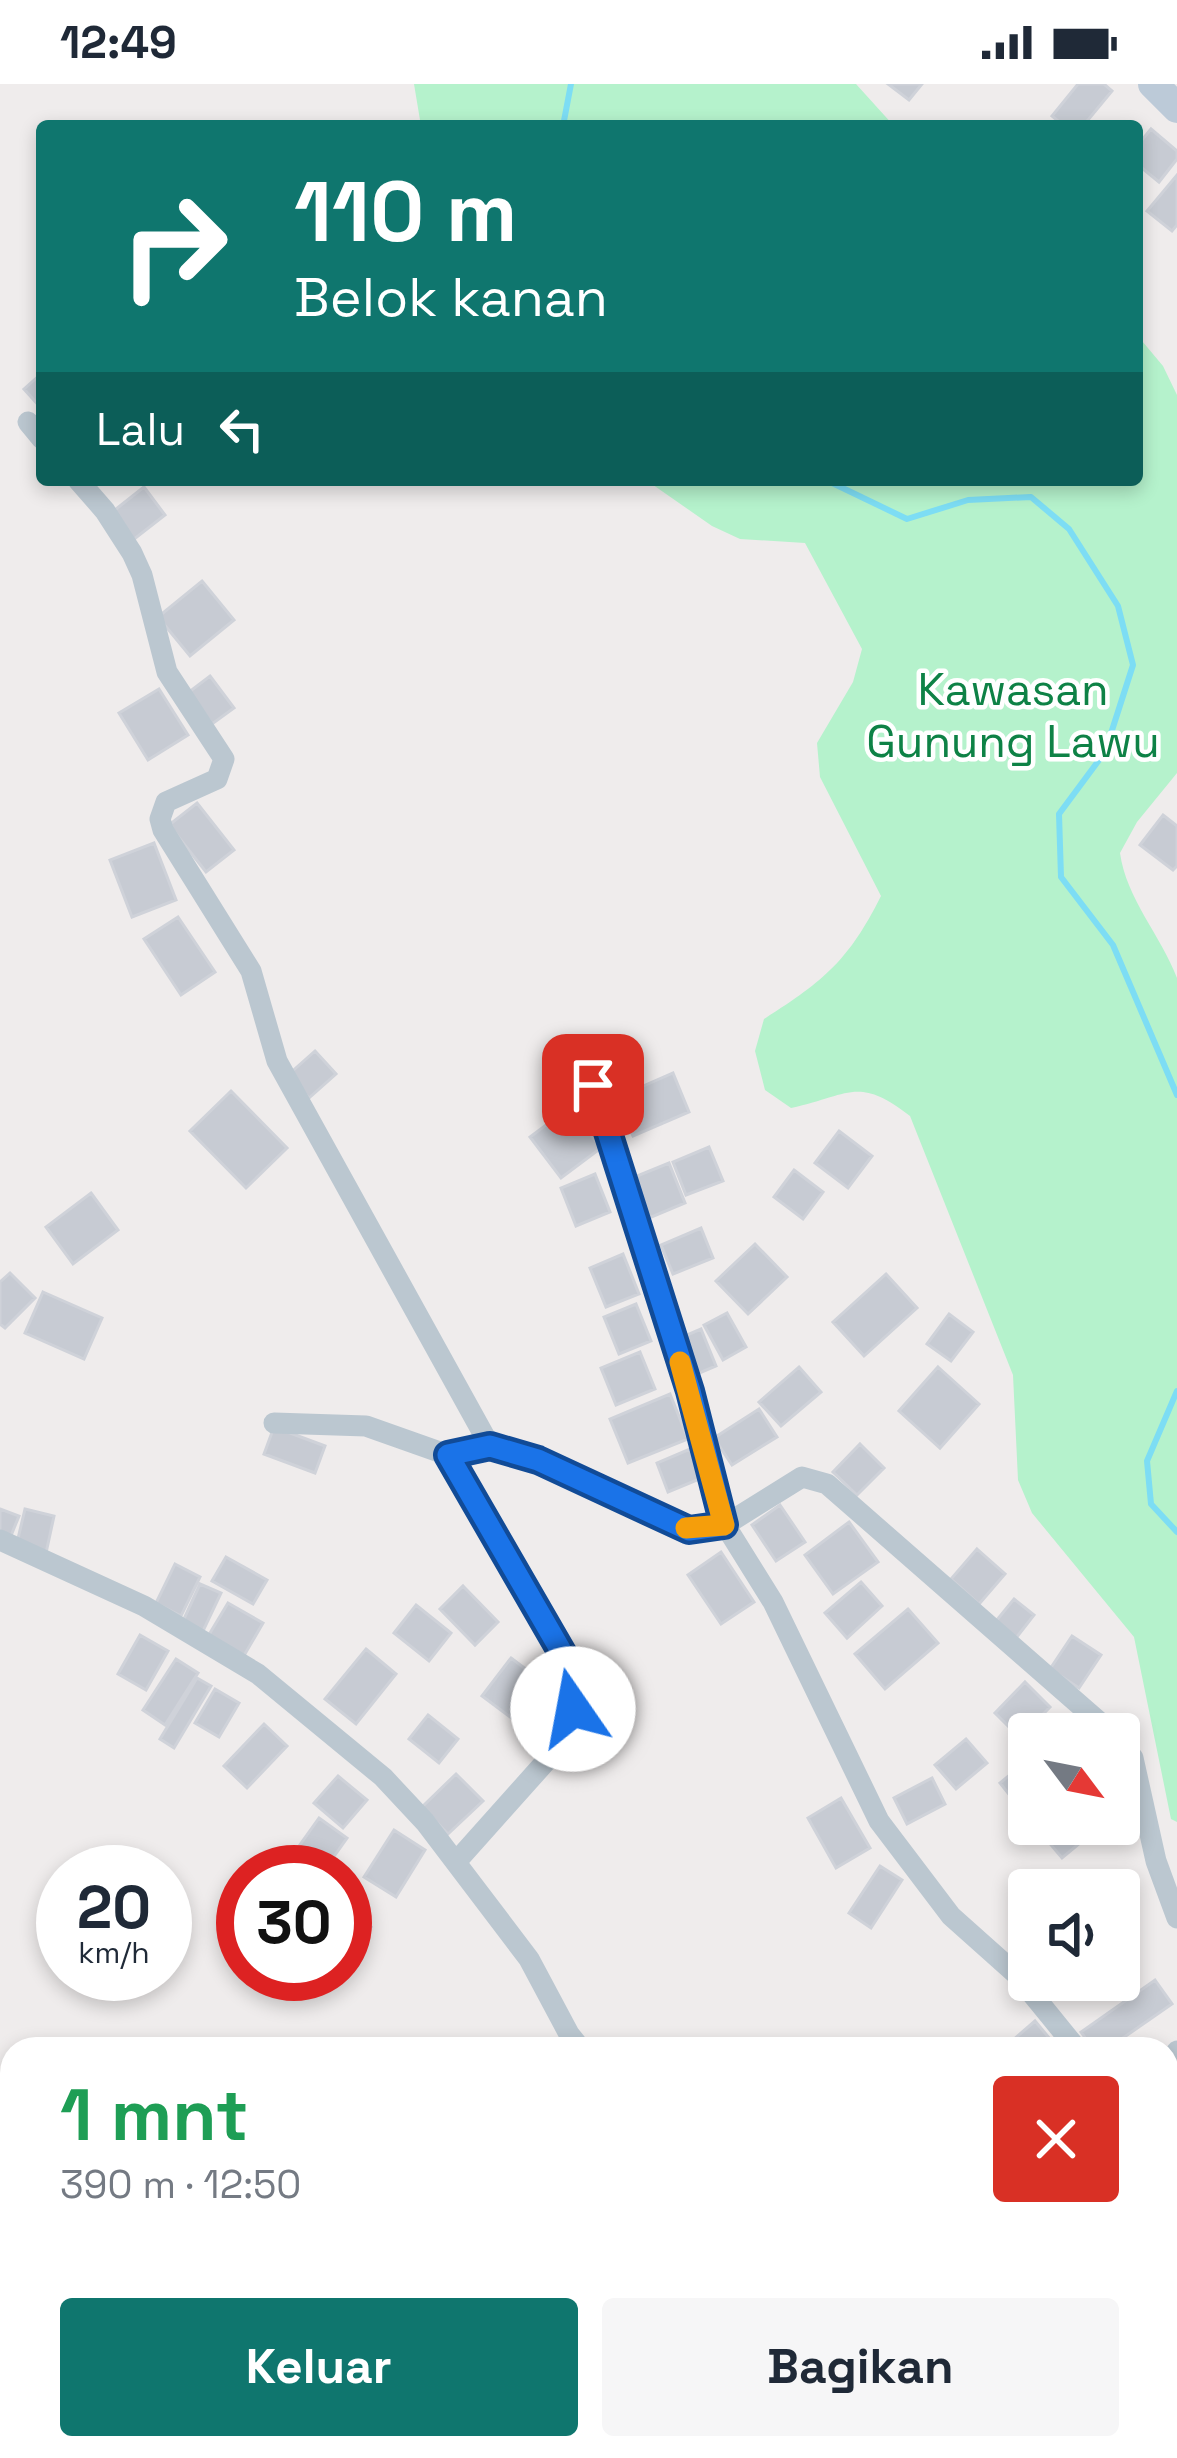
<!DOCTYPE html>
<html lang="id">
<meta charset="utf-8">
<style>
:root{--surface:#fff;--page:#f6f6f7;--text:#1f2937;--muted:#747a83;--accent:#0f766e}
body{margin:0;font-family:"Space Grotesk",sans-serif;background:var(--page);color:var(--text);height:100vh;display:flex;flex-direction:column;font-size:45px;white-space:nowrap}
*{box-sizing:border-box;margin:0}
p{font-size:39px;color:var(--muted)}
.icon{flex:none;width:66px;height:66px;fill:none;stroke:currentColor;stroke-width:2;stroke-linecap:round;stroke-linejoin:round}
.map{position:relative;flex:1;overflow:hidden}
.sheet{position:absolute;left:0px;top:1953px;width:1179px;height:423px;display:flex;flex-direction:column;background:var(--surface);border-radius:36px 36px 0 0;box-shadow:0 6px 18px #0003}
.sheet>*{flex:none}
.banner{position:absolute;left:36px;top:36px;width:1107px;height:366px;border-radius:12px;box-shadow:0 6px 18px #0003;background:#0f766e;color:#fff;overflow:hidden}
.needle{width:78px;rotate:122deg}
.fabs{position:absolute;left:1008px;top:1629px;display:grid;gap:24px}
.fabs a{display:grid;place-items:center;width:132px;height:132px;border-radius:12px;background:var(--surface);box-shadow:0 6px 18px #0003;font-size:60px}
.speed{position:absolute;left:36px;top:1761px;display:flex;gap:24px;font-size:60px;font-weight:700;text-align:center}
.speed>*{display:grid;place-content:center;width:156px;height:156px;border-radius:50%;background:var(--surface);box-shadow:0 6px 18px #0003;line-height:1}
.speed small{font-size:30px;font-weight:400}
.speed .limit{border:18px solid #d22;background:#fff;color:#111}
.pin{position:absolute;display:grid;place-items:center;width:102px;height:102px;color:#fff;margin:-51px;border-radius:24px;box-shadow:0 6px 18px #0006}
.me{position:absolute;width:132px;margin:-66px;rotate:348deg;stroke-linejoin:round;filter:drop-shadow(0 0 9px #0008)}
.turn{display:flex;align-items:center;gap:42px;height:252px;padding:0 60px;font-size:54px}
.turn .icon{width:156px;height:156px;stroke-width:2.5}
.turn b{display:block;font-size:84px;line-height:102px}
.then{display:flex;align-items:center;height:114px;padding:0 60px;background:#0003;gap:24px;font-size:45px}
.round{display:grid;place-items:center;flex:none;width:126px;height:126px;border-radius:12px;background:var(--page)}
.overview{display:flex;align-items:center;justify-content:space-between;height:204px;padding:0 60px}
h1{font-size:72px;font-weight:800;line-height:90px;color:#1e9e55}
.action{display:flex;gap:24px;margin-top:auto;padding:24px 60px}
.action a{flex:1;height:138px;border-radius:12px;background:var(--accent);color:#fff;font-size:48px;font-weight:800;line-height:138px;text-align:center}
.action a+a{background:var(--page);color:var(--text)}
.status{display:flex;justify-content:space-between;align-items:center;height:84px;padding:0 60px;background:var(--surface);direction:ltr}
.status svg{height:33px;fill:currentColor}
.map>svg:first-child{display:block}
.green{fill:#b5f2cc}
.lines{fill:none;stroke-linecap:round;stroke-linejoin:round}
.stream{stroke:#7dddf4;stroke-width:6}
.building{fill:#c7cbd3;stroke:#cfd2d9;stroke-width:3}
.minor{stroke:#bbc7d0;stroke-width:21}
.secondary{stroke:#bccad8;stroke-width:30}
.route-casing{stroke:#114b97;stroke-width:30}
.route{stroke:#1a73e8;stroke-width:21}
.slow{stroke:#f59e0b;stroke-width:21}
.labels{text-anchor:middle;stroke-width:9;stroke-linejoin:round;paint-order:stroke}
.park-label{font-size:45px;fill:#0e8246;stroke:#fff}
</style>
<div class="status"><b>12:49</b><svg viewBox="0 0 49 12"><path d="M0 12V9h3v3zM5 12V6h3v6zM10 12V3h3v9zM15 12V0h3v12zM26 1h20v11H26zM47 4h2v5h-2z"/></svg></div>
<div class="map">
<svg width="1177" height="2374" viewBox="0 0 1177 2374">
<rect width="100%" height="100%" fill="#efecec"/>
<!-- green -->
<path class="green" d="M414 0H856L894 42H421Z
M1137 251 1163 282 1177 311V689L1137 738 1120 769C1126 814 1161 852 1177 894V1738L1171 1735 1134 1553 1032 1429 1018 1396 1013 1291 910 1032C857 991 849 1012 791 1024L765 1006 755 967 764 935C824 897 849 876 881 812L820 693 817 659 853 598 862 565 805 459 740 455 712 442 646 396H1137Z"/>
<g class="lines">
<!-- stream -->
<path class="stream" d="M563 42 571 0
M826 396 907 435 968 416 1031 413 1069 445 1118 522 1133 581 1105 668 1059 730 1061 793 1113 861 1177 1011
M1177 1307 1147 1377 1151 1420 1177 1448
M1167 2034 1177 2017
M1042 2374 1045 2364"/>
</g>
<!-- building -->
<path class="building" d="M888 0H922L909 16Z
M1078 0H1104L1112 7 1083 42H1064L1052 32Z
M1151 45 1177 67V75L1159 98 1137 80V62Z
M1177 91V141L1172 147 1147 127Z
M42 289V325L24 305Z
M144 403 165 431 133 456 111 429Z
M202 497 234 536 190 572 158 533Z
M210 592 234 624 212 640 189 608Z
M159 605 188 651 148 676 119 629Z
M197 719 234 766 206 788 169 741Z
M1163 731 1177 742V782L1173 786 1140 761Z
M154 759 176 816 132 833 110 776Z
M178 833 215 888 181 911 144 855Z
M315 967 336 990 309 1014 288 991Z
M673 989 689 1028 633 1052 616 1014Z
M231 1007 287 1064 246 1104 190 1047Z
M570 1023 601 1064 561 1094 530 1053Z
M839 1047 872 1072 848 1104 815 1079Z
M709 1063 723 1097 686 1111 673 1078Z
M669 1079 685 1119 649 1134 632 1094Z
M794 1086 823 1108 803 1135 774 1113Z
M595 1090 610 1128 576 1142 561 1104Z
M91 1109 118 1146 73 1180 46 1143Z
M701 1144 713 1174 673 1190 661 1161Z
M755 1160 787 1193 748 1230 716 1197Z
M623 1170 639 1210 606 1223 590 1184Z
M10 1189 35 1214 5 1244 0 1240V1198Z
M886 1190 917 1224 864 1272 833 1238Z
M43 1208 102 1234 84 1275 25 1249Z
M636 1220 651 1257 619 1270 604 1233Z
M727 1229 746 1263 723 1276 704 1241Z
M949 1230 973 1248 951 1277 927 1260Z
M701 1245 716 1282 690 1293 675 1256Z
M640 1268 655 1305 616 1321 601 1284Z
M799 1283 821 1308 781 1342 759 1318Z
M938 1283 979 1320 940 1364 899 1327Z
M670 1310 688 1355 628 1379 610 1335Z
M759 1325 777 1353 732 1381 714 1354Z
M274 1343 325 1362 315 1389 264 1370Z
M860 1360 884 1384 857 1411 833 1388Z
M690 1365 702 1394 668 1408 657 1379Z
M780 1421 805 1458 776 1477 752 1441Z
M0 1425 19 1432 10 1454 0 1450Z
M25 1425 54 1432 46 1469 16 1463Z
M849 1438 878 1478 833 1510 805 1471Z
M977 1465 1005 1490 979 1520 951 1495Z
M721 1468 754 1518 721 1540 688 1491Z
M226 1473 267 1496 253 1520 212 1497Z
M175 1480 200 1493 181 1532 156 1519Z
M861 1498 882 1522 847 1554 825 1529Z
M200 1500 221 1509 203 1547 183 1537Z
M463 1502 498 1538 475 1561 440 1525Z
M1014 1515 1034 1531 1016 1554 996 1537Z
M228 1519 263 1539 242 1575 207 1554Z
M416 1521 451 1549 429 1577 394 1549Z
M908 1525 938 1559 885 1605 855 1570Z
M140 1551 168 1567 146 1606 118 1590Z
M1072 1552 1101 1571 1079 1604 1050 1585Z
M366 1565 396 1590 356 1640 325 1615Z
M511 1574 566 1615 537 1653 482 1612Z
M176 1575 198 1589 165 1641 143 1626Z
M197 1594 211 1602 174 1664 160 1655Z
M1025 1598 1050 1623 1020 1654 995 1629Z
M215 1605 239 1619 219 1653 195 1639Z
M428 1631 458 1655 439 1679 409 1655Z
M264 1640 287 1662 247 1704 224 1682Z
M966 1655 987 1679 956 1705 935 1681Z
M1029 1675V1732L1027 1733 1000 1699Z
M456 1690 483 1717 448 1750 422 1723Z
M338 1692 367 1716 343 1744 314 1719Z
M932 1694 945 1720 907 1740 894 1714Z
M841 1714 870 1764 836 1784 808 1734Z
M319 1734 347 1754 325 1785 297 1765Z
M1052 1740H1075L1086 1754 1062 1774 1041 1749Z
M394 1746 425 1766 396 1813 364 1793Z
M880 1782 902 1796 871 1844 849 1829Z
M345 1823 371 1843 345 1878Z
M1155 1896 1172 1920 1107 1965H1093L1081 1948Z
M1035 1937 1055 1961 1050 1965H1020L1013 1956Z"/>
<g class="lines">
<!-- minor -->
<path class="minor" d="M28 338 42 355
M78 396 105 427 132 469 142 491 167 588 224 675 217 695 166 718 160 735 163 746 251 887 277 977 490 1362
M593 1001 690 1307 725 1441 773 1518 879 1737 951 1832 1016 1890 1077 1965
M274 1339 366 1342 448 1371 490 1362 538 1375 689 1446 725 1441 802 1393 827 1400 1113 1650
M448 1371 564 1572 573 1625 565 1650 548 1675 456 1778
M0 1456 144 1522 258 1590 383 1693 425 1738 529 1875 569 1950 581 1965
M1119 1656 1133 1674 1156 1777 1177 1834
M1167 1983 1177 1967
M1167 2077 1177 2088
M891 2364 899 2374"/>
<!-- secondary -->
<path class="secondary" d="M1153 0 1177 24"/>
</g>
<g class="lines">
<defs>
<path id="route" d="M573 1625 564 1572 448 1371 490 1362 538 1376 689 1446 724 1441 690 1307 593 1001"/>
</defs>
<!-- route casing -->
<use href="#route" class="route-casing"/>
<!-- route -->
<use href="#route" class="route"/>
<!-- slow -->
<path class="slow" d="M680 1278 724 1441 686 1444"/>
</g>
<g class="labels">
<!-- park labels -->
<g class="park-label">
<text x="1013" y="621">Kawasan<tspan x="1013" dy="52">Gunung Lawu</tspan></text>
</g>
</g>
</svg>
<div class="fabs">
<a><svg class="needle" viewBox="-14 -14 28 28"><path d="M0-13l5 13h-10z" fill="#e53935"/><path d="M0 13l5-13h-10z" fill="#747a83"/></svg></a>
<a><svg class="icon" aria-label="sound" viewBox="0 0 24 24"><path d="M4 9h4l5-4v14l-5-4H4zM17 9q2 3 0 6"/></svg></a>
</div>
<div class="speed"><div>20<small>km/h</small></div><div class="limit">30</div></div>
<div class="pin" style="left:593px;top:1001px;background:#d93025"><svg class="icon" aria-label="arrive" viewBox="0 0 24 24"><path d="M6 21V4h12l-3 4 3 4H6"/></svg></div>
<svg class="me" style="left:573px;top:1625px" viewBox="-20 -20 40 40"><circle r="19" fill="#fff"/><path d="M0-13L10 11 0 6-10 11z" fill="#1a73e8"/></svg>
<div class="banner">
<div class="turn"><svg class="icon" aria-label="right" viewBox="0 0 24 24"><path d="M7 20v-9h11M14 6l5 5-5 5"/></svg><div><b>110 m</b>Belok kanan</div></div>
<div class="then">Lalu<svg class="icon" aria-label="left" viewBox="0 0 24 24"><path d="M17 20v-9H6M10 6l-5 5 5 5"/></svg></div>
</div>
<section class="sheet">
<div class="overview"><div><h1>1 mnt</h1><p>390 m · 12:50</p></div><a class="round" style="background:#d93025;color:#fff"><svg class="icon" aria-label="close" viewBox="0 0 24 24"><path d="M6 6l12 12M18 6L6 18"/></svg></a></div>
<div class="action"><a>Keluar</a><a>Bagikan</a></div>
</section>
</div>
